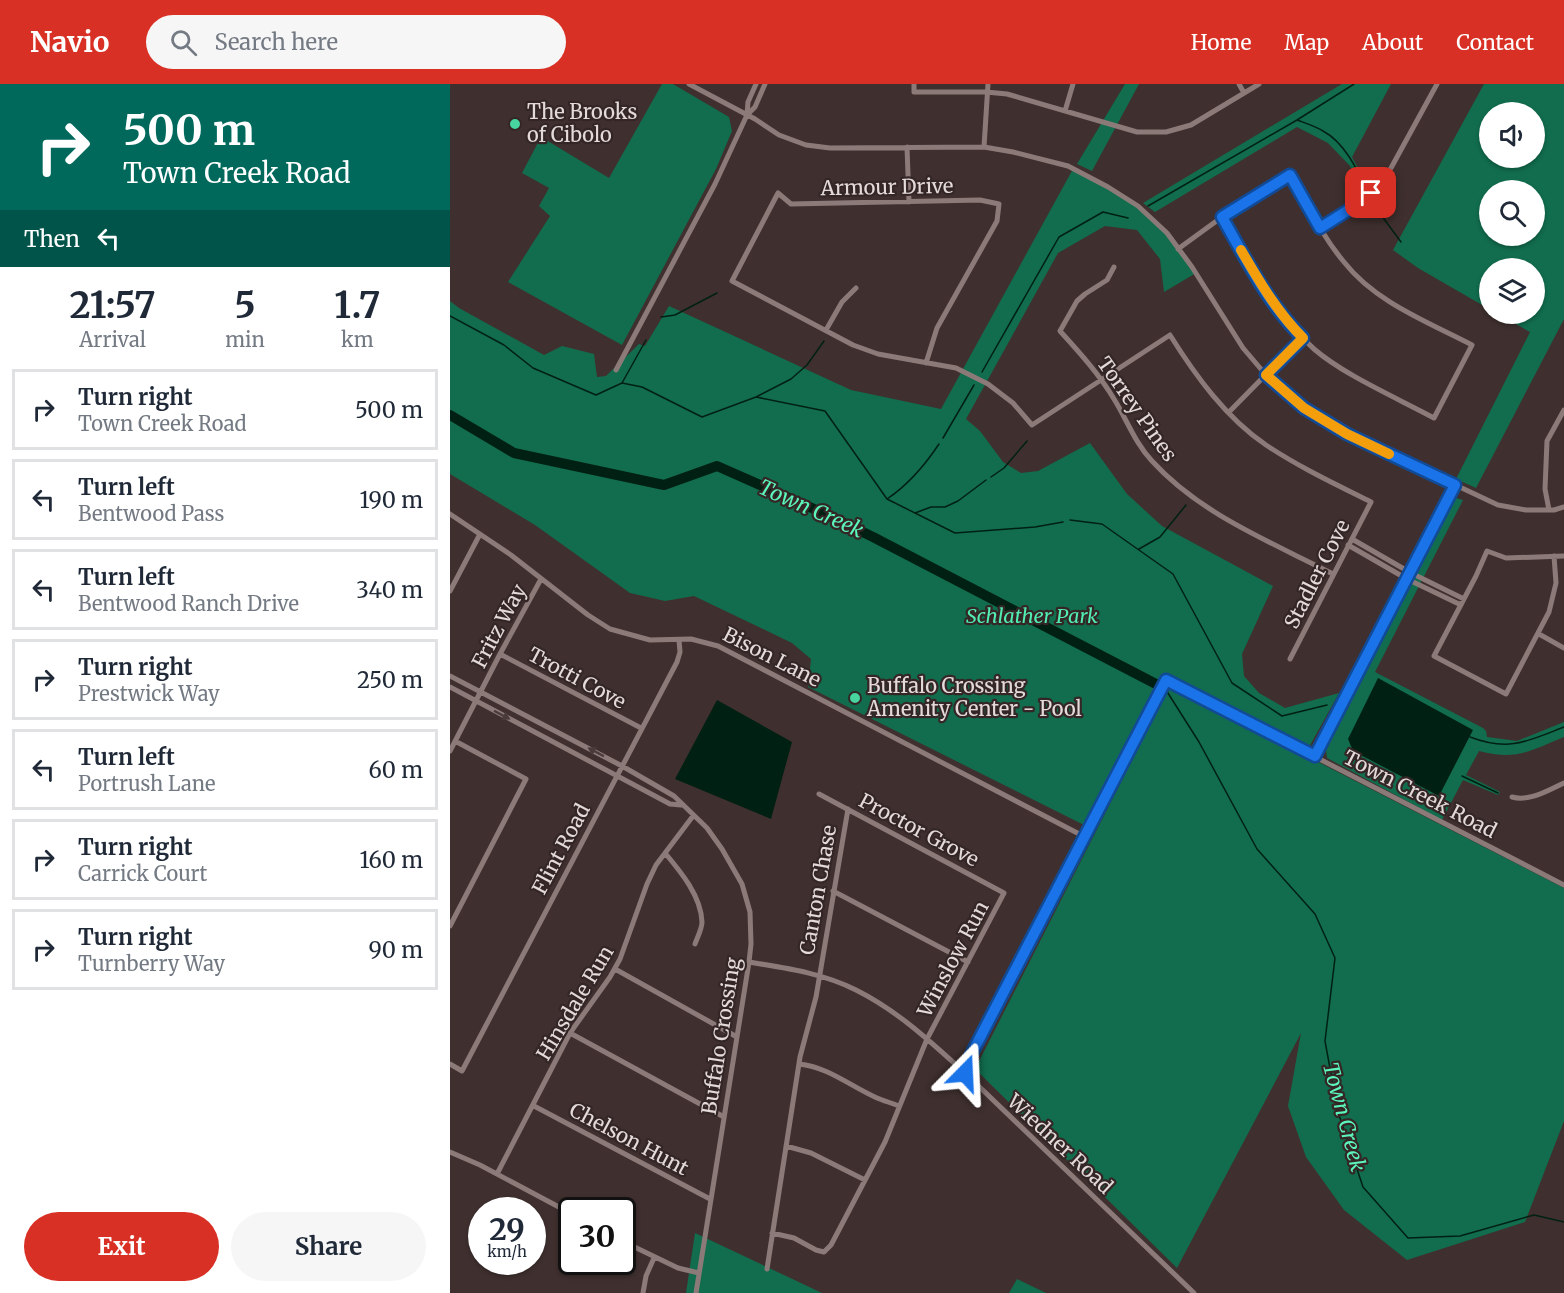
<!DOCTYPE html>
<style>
:root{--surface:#fff;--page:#f6f6f7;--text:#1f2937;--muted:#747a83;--line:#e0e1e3;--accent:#d93025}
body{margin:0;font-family:Merriweather,serif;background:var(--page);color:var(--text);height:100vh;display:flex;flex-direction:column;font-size:22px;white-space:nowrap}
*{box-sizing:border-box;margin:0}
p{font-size:20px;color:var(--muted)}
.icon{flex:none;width:33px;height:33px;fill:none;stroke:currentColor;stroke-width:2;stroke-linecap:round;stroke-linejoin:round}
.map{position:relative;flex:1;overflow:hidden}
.panel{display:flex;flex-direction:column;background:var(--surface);width:450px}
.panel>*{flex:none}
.top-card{background:#00695c;color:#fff;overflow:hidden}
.buttons{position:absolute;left:1029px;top:18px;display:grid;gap:12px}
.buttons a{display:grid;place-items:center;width:66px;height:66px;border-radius:50%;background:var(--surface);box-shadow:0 2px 4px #0004;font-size:30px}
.speed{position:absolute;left:18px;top:1113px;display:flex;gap:12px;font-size:30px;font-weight:700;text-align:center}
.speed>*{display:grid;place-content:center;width:78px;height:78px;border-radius:50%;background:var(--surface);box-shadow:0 2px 4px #0004;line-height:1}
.speed small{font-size:15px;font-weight:400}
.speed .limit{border:3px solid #111;border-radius:9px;background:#fff;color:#111}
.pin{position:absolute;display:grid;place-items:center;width:51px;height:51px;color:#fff;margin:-26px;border-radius:12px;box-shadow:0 3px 9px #0006}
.me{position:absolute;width:66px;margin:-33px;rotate:21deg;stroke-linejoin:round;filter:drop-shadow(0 0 4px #0008)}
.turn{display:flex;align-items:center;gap:21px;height:126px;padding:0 24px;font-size:27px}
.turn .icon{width:78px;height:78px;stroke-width:2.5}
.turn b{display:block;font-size:42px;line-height:51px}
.then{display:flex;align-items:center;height:57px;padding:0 24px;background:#0003;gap:12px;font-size:22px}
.eta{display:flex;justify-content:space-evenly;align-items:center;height:102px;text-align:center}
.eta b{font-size:36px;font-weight:700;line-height:42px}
.button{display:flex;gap:12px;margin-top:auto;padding:12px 24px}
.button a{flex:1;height:69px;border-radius:36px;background:var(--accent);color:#fff;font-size:24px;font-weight:700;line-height:69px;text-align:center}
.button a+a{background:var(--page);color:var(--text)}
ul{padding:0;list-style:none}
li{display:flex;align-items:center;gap:18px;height:81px;margin:0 12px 9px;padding:0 12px;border:3px solid var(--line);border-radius:0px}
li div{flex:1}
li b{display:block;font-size:22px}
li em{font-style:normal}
header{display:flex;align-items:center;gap:36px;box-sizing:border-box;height:84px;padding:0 30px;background:var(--accent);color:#fff}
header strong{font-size:28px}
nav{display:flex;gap:33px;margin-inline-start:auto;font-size:21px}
.search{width:420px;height:54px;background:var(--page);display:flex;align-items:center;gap:15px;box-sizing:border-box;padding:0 21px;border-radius:33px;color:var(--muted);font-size:22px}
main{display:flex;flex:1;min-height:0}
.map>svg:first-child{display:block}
.green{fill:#116d4d;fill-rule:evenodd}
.water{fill:#002013}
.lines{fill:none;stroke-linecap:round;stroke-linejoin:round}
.stream{stroke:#002013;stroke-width:1.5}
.river{stroke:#002013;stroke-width:10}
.street{stroke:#8c7a79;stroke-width:5}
.oneway{fill:#4a3b3b}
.route-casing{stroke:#114b97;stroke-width:15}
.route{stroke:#1a73e8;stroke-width:10}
.slow{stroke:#f59e0b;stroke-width:10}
.poi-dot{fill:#47d49e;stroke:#342626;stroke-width:2}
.labels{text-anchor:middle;stroke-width:4.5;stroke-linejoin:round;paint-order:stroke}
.poi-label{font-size:20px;fill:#e4dada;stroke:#342626;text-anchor:start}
.street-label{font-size:20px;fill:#e4dada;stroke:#342626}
.park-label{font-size:20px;font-style:italic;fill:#51edb1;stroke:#342626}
.water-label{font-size:21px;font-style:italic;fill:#5cf6ba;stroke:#342626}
</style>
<header>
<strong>Navio</strong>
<div class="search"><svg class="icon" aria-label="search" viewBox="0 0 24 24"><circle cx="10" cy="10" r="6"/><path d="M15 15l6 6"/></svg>Search here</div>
<nav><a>Home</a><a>Map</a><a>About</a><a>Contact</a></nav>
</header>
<main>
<section class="panel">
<div class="top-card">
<div class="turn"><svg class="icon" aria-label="right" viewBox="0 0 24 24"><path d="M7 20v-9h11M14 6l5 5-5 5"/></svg><div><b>500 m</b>Town Creek Road</div></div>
<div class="then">Then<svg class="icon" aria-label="left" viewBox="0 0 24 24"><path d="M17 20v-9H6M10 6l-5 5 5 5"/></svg></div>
</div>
<div class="eta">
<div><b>21:57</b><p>Arrival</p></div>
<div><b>5</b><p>min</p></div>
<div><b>1.7</b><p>km</p></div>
</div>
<ul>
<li><svg class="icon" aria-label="right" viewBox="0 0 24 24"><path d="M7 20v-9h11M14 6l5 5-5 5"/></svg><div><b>Turn right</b><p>Town Creek Road</p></div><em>500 m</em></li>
<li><svg class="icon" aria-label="left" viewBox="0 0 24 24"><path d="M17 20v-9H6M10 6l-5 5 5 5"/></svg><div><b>Turn left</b><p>Bentwood Pass</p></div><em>190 m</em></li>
<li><svg class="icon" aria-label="left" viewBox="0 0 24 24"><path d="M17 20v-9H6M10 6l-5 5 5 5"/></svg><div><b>Turn left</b><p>Bentwood Ranch Drive</p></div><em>340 m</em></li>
<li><svg class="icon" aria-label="right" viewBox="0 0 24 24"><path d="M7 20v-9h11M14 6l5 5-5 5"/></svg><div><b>Turn right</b><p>Prestwick Way</p></div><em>250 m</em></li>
<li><svg class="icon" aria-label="left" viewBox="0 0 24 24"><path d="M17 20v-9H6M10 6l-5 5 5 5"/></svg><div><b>Turn left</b><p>Portrush Lane</p></div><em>60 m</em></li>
<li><svg class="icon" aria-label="right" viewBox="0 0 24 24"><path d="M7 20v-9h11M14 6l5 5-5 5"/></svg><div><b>Turn right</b><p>Carrick Court</p></div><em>160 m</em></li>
<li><svg class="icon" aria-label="right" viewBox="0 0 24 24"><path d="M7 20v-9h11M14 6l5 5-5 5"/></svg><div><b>Turn right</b><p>Turnberry Way</p></div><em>90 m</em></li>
</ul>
<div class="button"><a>Exit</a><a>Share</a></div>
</section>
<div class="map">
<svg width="1114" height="1209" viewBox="0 0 1114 1209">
<rect width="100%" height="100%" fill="#3f302f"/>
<!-- green -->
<path class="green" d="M212 0H223L279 33 282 47 266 85 172 261 58 198 100 132 89 122 99 104 72 89 91 53 159 94Z
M675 0H689L642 87 627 80Z
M892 0H941L902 73 909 86 925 97 913 108 900 82 878 59 847 43 705 128 693 119Z
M1034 0H1114V235L1026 404 1006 395 1080 248 1048 230H1084V184H1040L1039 225 968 184 943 166ZM1040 28H1084V74H1040ZM1040 106H1084V152H1040Z
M623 85 688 122 717 149 746 189 714 208 710 175 687 146 655 142 608 169 516 335 530 347 553 378 571 389 588 387 640 359 677 410 712 442 823 502 792 570 794 592 809 609 835 624 889 609 858 665 713 589 634 741 358 603 361 575 342 559 244 512 215 517 180 509 85 441 0 390V217L9 224 94 271 112 262 144 270 147 293 156 292 189 260 195 262 219 222 401 306 491 325Z
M1006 414 1013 416 925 588 1033 644 1036 647 1037 653 1067 657 1114 638V653C1080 667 1066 677 1029 667L1016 691 1050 708 1048 711 1013 696 992 736 877 674 876 666Z
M720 602 1114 804V1037L1075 1138 957 1176 894 1126 856 1073 838 1022 851 949 727 1184 525 985Z
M245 1149 372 1209H236Z
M567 1195 596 1209H559Z"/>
<!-- water -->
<path class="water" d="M928 594 1023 646 989 712 903 667 898 655Z
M267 616 342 658 321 735 225 695Z"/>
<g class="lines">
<!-- stream -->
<path class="stream" d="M847 36C855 39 865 42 873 47 894 58 907 85 917 106
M923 120 951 158
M698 122 847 36 904 0
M0 232 54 261 83 284 146 311 172 299 192 303 252 333 306 313 375 327 437 415 505 449 585 443 613 438
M211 233 225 231 267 209
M532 288 609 153 653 128 678 134
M172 299 196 256
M306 313 341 295 357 281 374 257
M493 354 524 301
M541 393 554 384 577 357
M437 415C458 401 475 381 489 360
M465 429 481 423H495L508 417 536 396
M620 436 652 440 723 490 782 599 832 632 877 621
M689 465 710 453 736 421
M716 606 749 658 807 765 865 830 885 874 875 957 888 1028 913 1103 958 1154 1010 1152 1084 1131 1114 1138
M1020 653C1059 668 1078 657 1114 643
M1012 692 1048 709"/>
<!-- river -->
<path class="river" d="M0 331 64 369 214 401 267 382 371 428 423 453 706 600"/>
<!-- street -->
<path class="street" d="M239 0 305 35 329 51 356 61 380 64 534 63 563 68 618 82 658 103 688 122 717 149 742 183 793 264 816 291 853 324 897 350 1048 421 1076 426H1104L1114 423
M464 0V8H536L557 10 687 48H716L741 41 809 0
M789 0 794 9
M615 27 623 0
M297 31 305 23 315 0
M457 63 459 118
M534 63 538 0
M870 144 916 115 941 84 987 0
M728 165 772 133 840 91C857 120 872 152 894 178 925 218 978 238 1022 261L984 334C947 314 894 291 864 265 823 228 799 180 772 133
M664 183 657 196 635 210 627 217 610 247C630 269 649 290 664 315 677 336 685 359 702 377 750 430 821 458 883 490
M376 246 392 218 406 204
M476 279 487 244 547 137 549 120 530 116 341 120 328 109 282 197 403 261 428 270 506 284 538 300 563 319 582 341 720 251C745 291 776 334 816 361 849 383 885 400 921 418L840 575
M166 286 265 100 297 31 298 18 306 0
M779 328 853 253
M1099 426 1095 405 1097 357 1114 326
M0 430 61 471 138 531 160 545 200 556 241 555 268 562 635 753
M902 455 961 489 1014 515
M898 461 957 495 1011 521
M1104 472 1106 499 1099 528 1056 610 984 572 1026 492 1037 467 1056 474 1114 472
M0 507 30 450
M1089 550 1114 564
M50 570 191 644
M0 592 172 682 224 712 257 744 272 765 292 800 300 828 301 860 299 878 246 1209
M0 603 220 720 231 721
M0 667 50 570 91 495
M865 672 1005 401
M1062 713C1080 718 1098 706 1114 699
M215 769C231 788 251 812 252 838 252 845 247 854 245 860
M383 807 518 878
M0 842 76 695 5 657
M299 878C335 884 373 889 406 906 448 927 481 958 515 989
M165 885 287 953
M120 949 274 1033
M0 980 12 987 227 578 230 568 229 556
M349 980C378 983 400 1002 427 1014 434 1017 442 1019 449 1022
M84 1022 260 1115
M336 1062 361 1069 415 1096
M0 1068 30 1081 122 1130
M47 1090 120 949 160 893 170 875 197 800 206 781 243 732
M322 1149 344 1154 366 1166 374 1168 381 1161 435 1058 477 955 554 809 369 710
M172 1157 228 1184 249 1189
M317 1185 350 973 366 913 398 725
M193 1209 196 1192 204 1174
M744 1209 515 989 516 981 523 967 716 596 1114 801"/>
</g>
<!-- one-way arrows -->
<defs><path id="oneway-solid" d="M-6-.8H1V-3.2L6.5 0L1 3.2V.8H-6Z" transform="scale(1.5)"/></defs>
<g class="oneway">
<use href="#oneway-solid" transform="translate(52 631) rotate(28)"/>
<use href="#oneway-solid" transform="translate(146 668) rotate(-152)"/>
</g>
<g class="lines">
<defs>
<path id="route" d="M515 989 516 981 523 967 716 596 865 672 1005 401 897 350 854 324 816 291 853 254C818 220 796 175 772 133L840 91 870 144 916 115 921 109"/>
</defs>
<!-- route casing -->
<use href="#route" class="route-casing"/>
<!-- route -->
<use href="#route" class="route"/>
<!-- slow -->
<path class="slow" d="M791 166C809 197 827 228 853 254L816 291 854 324 897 350 939 370"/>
</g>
<!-- markers -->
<g class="poi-dot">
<circle cx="65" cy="40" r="6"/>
<circle cx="405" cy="614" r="6"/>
</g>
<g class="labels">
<!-- poi labels -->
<g class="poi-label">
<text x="77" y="35">The Brooks<tspan x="77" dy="23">of Cibolo</tspan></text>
<text x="417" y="609">Buffalo Crossing<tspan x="417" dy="23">Amenity Center - Pool</tspan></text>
</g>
<!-- street labels -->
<g class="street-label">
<text transform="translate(437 103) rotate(-1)" y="7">Armour Drive</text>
<text transform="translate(687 325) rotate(55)" y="7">Torrey Pines</text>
<text transform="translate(867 490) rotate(-63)" y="7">Stadler Cove</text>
<text transform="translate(49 542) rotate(-62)" y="7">Fritz Way</text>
<text transform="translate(322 573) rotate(27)" y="7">Bison Lane</text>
<text transform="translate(127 594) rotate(28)" y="7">Trotti Cove</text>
<text transform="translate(970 710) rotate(27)" y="7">Town Creek Road</text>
<text transform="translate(469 746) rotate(28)" y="7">Proctor Grove</text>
<text transform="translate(111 765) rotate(-62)" y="7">Flint Road</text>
<text transform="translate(368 806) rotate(-80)" y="7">Canton Chase</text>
<text transform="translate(503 875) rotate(-62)" y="7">Winslow Run</text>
<text transform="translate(125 919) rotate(-59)" y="7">Hinsdale Run</text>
<text transform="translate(271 952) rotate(-81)" y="7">Buffalo Crossing</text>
<text transform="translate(179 1055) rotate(28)" y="7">Chelson Hunt</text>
<text transform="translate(610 1060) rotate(43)" y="7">Wiedner Road</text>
</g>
<!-- park labels -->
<g class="park-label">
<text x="582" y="539">Schlather Park</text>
</g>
<!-- water labels -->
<g class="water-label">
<text transform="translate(361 425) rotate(24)" y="7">Town Creek</text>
<text transform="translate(894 1033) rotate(75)" y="7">Town Creek</text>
</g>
</g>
</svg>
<div class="buttons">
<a><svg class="icon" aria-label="sound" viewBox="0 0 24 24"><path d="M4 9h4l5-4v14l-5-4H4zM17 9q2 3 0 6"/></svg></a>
<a><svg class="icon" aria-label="search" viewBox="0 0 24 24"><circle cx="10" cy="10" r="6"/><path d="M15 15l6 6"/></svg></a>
<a><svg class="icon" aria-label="layers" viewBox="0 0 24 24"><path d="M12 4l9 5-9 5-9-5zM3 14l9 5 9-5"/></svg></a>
</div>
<div class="speed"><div>29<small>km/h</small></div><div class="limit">30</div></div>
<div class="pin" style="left:921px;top:109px;background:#d93025"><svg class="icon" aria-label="arrive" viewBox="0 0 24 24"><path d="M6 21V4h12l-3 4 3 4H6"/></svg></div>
<svg class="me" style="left:515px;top:989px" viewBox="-20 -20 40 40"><path d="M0-17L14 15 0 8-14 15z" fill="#1a73e8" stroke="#fff" stroke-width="4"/></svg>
</div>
</main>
